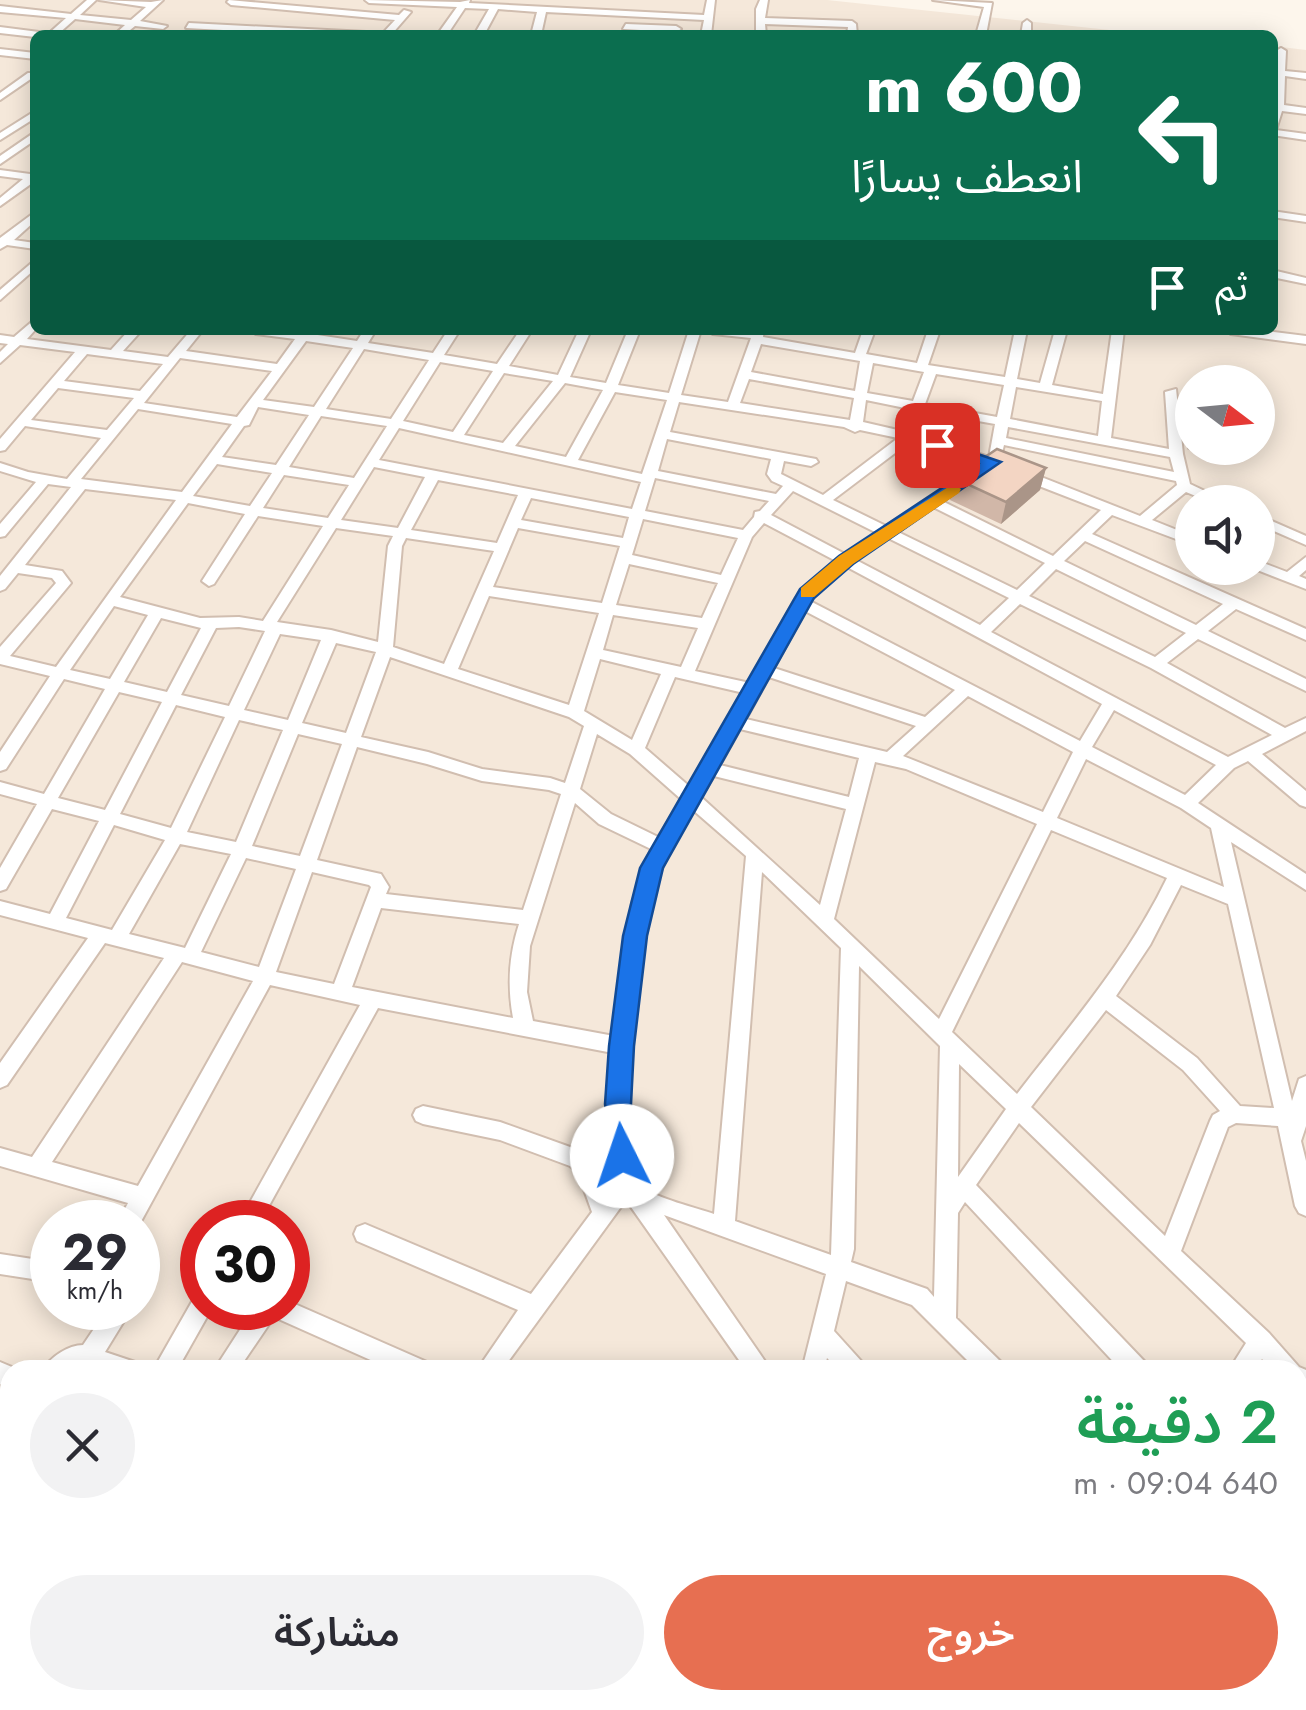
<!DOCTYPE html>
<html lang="ar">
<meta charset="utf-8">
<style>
:root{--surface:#fff;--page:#f2f2f3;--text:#2b2b33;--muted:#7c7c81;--accent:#e76f51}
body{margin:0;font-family:Jost,"Noto Sans Arabic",sans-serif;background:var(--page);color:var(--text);direction:rtl;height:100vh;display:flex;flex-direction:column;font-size:38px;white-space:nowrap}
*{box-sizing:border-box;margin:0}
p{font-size:32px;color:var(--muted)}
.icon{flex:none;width:55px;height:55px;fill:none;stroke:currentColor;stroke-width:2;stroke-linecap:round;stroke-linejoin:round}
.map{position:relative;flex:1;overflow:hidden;direction:ltr}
.drawer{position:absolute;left:0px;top:1360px;width:1308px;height:350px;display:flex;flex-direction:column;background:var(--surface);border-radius:30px 30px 0 0;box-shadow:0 5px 25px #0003;direction:rtl}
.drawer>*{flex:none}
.hud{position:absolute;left:30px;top:30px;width:1248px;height:305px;border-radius:15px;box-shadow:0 5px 25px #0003;direction:rtl;background:#0b6e4f;color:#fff;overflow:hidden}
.needle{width:65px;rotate:106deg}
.tools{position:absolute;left:1175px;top:365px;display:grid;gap:20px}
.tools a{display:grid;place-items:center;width:100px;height:100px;border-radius:50%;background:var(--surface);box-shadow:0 5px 25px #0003;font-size:50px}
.speed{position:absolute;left:30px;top:1200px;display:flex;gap:20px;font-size:50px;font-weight:700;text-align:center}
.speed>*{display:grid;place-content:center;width:130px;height:130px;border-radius:50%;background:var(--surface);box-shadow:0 5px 25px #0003;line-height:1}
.speed small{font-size:25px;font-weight:400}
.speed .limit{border:15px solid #d22;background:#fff;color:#111}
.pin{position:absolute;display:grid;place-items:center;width:85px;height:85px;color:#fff;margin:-42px;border-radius:20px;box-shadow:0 5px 15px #0006}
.me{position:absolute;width:110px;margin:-55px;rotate:356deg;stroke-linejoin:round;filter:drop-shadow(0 0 8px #0008)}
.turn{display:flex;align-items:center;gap:35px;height:210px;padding:0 30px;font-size:45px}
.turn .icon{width:130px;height:130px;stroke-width:2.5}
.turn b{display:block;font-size:70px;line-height:85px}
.then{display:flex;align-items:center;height:95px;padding:0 30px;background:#0003;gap:20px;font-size:38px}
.round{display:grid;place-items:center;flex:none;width:105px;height:105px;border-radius:52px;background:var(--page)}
.summary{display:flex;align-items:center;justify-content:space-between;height:170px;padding:0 30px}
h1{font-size:60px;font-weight:600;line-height:75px;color:#1e9e55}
.primary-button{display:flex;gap:20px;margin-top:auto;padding:20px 30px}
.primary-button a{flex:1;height:115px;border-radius:60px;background:var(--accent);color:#fff;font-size:40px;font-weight:600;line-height:115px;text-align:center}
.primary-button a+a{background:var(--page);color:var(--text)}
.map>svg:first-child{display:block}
.residential{fill:#f5e8da;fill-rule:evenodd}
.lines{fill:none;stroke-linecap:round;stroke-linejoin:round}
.minor-casing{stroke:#d1beb0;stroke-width:4}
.minor{fill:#fff;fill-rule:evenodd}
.wall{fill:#d1b7a8}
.shaded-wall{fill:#aa9588}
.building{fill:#f3d5c3;stroke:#aa9588;stroke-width:2.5}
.route{fill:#1a73e8;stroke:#114b97;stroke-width:2.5}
.slow{fill:#f59e0b}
</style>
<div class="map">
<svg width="1306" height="1710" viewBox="0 0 1306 1710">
<rect width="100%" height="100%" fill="#fdf6ec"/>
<!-- residential -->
<path class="residential" d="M0 0H827L1156 35H35V330H1272L1273 46 1306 50V1710H0ZM1192 382H1258V448H1192ZM1192 502H1258V568H1192ZM52 1222H138V1308H52ZM202 1222H288V1308H202ZM10 1370H1298V1700H10Z"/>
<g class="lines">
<defs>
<path id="minor" d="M87 0H96L80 15 131 20 146 7 99 0 151 2 163 0 140 21 167 26 163 29 135 26 124 35H114L125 25 75 19 57 35H47L66 18 0 12V6L71 14Z
M229 0 399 15 404 10 411 12 391 35H381L395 20 231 5 227 2Z
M365 0 460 2 470 0 469 3 704 15 707 0H715L711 35H701L704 20 546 12 541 35H531L537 12 498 9 484 35H474L489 9 465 8 447 35H437L457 7 369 3Z
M760 0H768L765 18 852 21 856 24 857 35H847L848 27 765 24 766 35H756V9Z
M933 0 992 3 986 35H976L984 7Z
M1027 20 1031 23V35H1021L1023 23Z
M189 23 366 32 371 35H313L186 28Z
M626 24 676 26 681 29 676 32 623 29Z
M0 27 39 32 44 35 35 37 0 33Z
M1281 48 1286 51 1285 71 1306 73V79L1285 76 1284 105 1306 108V114L1282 111 1276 130 1306 134V140L1272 135 1276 51Z
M0 49 35 53V59L0 55Z
M28 73H34L35 76 0 100V93Z
M35 111V118L0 140V133Z
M35 132V140L0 164V156Z
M0 170 30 174 35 172V181L0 206V198L23 179 0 176Z
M1272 211 1306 216V222L1272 217Z
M35 212V221L14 240 35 243V249L7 245 0 249V238Z
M35 260V269L0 300V290Z
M1272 270 1306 278V284L1272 277Z
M35 319V330L27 339 111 350 129 330H142L123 351 168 357 191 330H203L186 351 277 364 295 339 256 334 250 330 300 332 314 330 311 334 357 341 364 330H376L368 343 433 353 448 330H460L444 355 497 364 520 330H532L509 366 558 375 579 330H591L570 377 606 383 628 330H640L618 385 669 393 689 330H701L681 395 728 402 751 338 713 334 707 330H764L763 337 855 353 863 330H875L866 354 917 363 928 330H940L928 365 1005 377 1015 330H1027L1017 379 1040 383 1055 330H1067L1052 385 1103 394 1112 330H1124L1111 438 1169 449 1165 392 1176 389 1183 454 1190 484 1228 502H1210L1186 492 1152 520 1192 536V545L1112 515 1092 534 1306 629V640L1236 609 1208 631 1306 679V691L1198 639 1167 663 1285 728 1306 718V731L1262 754 1306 791V807L1300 805 1248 761 1234 768 1198 803 1306 874V890L1231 842 1292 1101 1299 1079 1306 1076V1126L1301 1141 1306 1161V1216L1299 1213 1295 1206 1278 1126 1236 1123 1228 1127 1181 1251 1269 1333 1299 1367 1306 1370V1398L1298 1395V1370H1273L1262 1359 1254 1370H1229L1246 1343 1019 1123 976 1185 1145 1362 1148 1370H1121L965 1202 958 1213 956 1318 1001 1362 1004 1370H977L912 1305 846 1281 834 1331 862 1362 865 1370H839L827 1358 824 1370H802L826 1274 664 1215 771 1370H746L626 1200 502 1370H477L518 1310 357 1241 354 1234 357 1227 365 1224 531 1294 592 1212 578 1173 570 1166 500 1140 423 1124 416 1121 413 1115 416 1109 423 1106 500 1122 584 1152 593 1160 606 1193 616 1179 608 1105 613 1053 378 1008 260 1222H239L360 1005 270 985 138 1227V1222H118L128 1203 0 1166V1148L32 1157 164 958 105 943 7 1085 0 1088V1063L88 938 0 915V901L50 914 99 821 52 809 6 889 0 891V868L37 804 0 794V782L44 794 105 689 64 679 6 769 0 771V752L50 676 0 664V647L56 583 52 578 18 573 5 589 0 591V576L71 487 48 484 5 536 0 537V524L36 482 0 471V463L28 472 67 479 101 438 25 426 5 450 0 451V439L75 352 20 345 0 363V352L8 344 0 343V335L14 337ZM306 341 353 348 314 407 263 400ZM761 344 860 361 855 391 751 372ZM364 349 429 360 391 419 326 409ZM87 354 163 364 140 391 64 381ZM180 358 272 371 237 417 144 403ZM440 362 493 371 453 432 403 421ZM873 363 924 372 913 401 867 393ZM504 373 553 381 503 443 464 435ZM936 374 1004 385 997 417 925 404ZM749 379 854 398 850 420 740 403ZM565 383 603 390 566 457 515 446ZM1016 387 1102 401 1098 436 1010 419ZM58 388 134 398 107 430 31 420ZM615 392 667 400 642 474 578 460ZM866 400 910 409 902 431 863 422ZM679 402 844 427 855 432 860 430 898 438 823 495 781 474 784 461 811 466 818 462 816 459 670 432ZM258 407 309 415 276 465 222 457 244 426 249 425ZM138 409 232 424 182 492 81 479ZM922 411 995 424 989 457 914 434ZM321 416 387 426 354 478 289 467ZM1008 427 1170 457 1174 472 1006 438ZM399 428 641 482 632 509 379 460ZM667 439 771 459 767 474 772 481 783 486 776 494 658 471ZM911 441 980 463 886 526 833 500ZM1004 445 1176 481 1177 485 1140 516 1026 471H1016V477L1101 510 1053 556 942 501 991 468H1002L1004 465 1000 461ZM217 464 272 473 250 506 193 496ZM374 467 425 477 398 528 341 520ZM284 475 349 485 328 518 263 508ZM655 478 769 501 760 511 755 512 754 517 743 530 645 511ZM438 480 518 495 497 543 411 530ZM85 489 176 500 56 667 10 656 71 583 62 571 25 565ZM793 491 877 533 845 554 771 515ZM531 498 629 517 623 538 521 520ZM188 503 245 514 202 581 209 586 214 584 258 516 323 526 263 621 239 617 200 618 120 597ZM933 507 1045 563 1017 590 898 532ZM643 519 738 538 721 575 632 555ZM764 523 836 561 795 599 750 683 695 671 752 537ZM336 528 393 536 388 546 378 642 331 630 277 622ZM518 528 620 546 602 603 493 587ZM406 538 494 551 444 664 393 647 402 546ZM888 538 1009 598 980 625 856 560ZM1085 541 1223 604 1196 625 1064 561ZM629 564 718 583 702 618 616 605ZM847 567 1102 704 1080 741 810 601ZM1056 569 1186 633 1155 657 1029 596ZM489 596 599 613 569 705 458 669ZM1020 604 1151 668 1272 735 1228 757 991 632ZM114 606 148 615 110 679 70 670ZM805 611 955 690 925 717 774 668ZM613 615 698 628 681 667 603 650ZM161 618 201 628 167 692 124 682ZM239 627 265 631 229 706 181 695 216 628ZM280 634 321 640 288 720 244 710ZM336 643 376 652 346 733 302 723ZM390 657 569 717 584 726 565 783 550 778 482 769 428 752 361 737ZM600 659 661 674 632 740 584 711ZM675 677 744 693 690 787 645 748ZM769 677 916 726 887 752 746 719ZM119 692 162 702 105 810 58 798ZM968 696 1073 752 1043 812 903 756ZM176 705 225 717 171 828 120 814ZM1114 710 1216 765 1185 795 1092 747ZM239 720 283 730 236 842 187 832ZM740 729 859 758 849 797 720 765ZM298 734 342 744 300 856 252 846ZM597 734 630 754 682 800 658 837 611 814 580 789ZM357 747 427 764 482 781 549 790 561 794 523 910 386 894 389 887 381 874 317 860ZM1086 759 1181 808 1211 828 1224 887 1057 818ZM875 762 906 769 1037 824 939 1019 834 919ZM714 776 846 809 820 905 701 797ZM575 803 599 824 651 849 632 903 621 970 614 1036 533 1021 527 992 530 946ZM693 810 746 856 714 1214C697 1208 655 1198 643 1187 615 1159 639 941 651 899 661 866 675 839 693 810ZM114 825 165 840 112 930 66 918ZM1051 830 1167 878C1128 959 1071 1024 1017 1094L952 1032ZM180 844 231 854 185 948 129 934ZM246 858 296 869 259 967 201 952ZM312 872 369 885 371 887 334 984 276 972ZM762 872 841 948 831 1255 735 1221ZM1181 885 1228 904 1274 1108 1240 1106 1197 1058 1116 996 1150 945ZM381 908 519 924C509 955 507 985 513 1018L352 987ZM182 962 253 981 138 1186 52 1162ZM859 966 940 1046 934 1297 927 1289 851 1262 854 1249ZM1106 1010 1183 1070 1220 1111 1213 1115 1210 1121 1165 1236 1031 1107ZM959 1064 1006 1109 958 1177Z
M1225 330H1258L1306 336V344L1231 334Z
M1192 445V448H1223L1207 456 1189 448Z
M1258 515 1306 536V545L1258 524Z
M1306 557V570L1299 576 1306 579V589L1252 568H1258V561L1287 572Z
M0 1254 52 1262V1282L0 1274Z
M202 1295V1308H212L177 1370H153L194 1298Z
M288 1301 427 1362 430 1370H393L274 1317 238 1370H214L254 1308H288Z
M108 1308H132L105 1352 135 1362 138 1370H91L81 1367 76 1370H44C49 1357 69 1345 83 1345Z
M0 1362 19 1370H10V1388L0 1384Z
M10 1412V1442L0 1448V1418Z
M1298 1523 1306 1526V1555L1298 1552Z
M0 1538 10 1542V1568L0 1564Z
M10 1572V1604L0 1610V1577Z
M1298 1683 1306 1686V1710H1293L1287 1700H1298Z
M150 1700 146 1710H117L121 1700Z
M186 1700H219L224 1710H191Z
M280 1700 276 1710H247L251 1700Z
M468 1700H503L508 1710H473Z
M600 1700 596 1710H568L572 1700Z
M774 1700H812L816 1709 779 1710Z
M960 1700H1017L1013 1710H955Z
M1141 1700H1173L1177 1710H1145Z"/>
</defs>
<!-- minor casing -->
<use href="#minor" class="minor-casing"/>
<!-- minor -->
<use href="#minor" class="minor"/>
</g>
<!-- wall -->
<path class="wall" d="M1046 468 1040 490 1001 524 950 500 954 478Z"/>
<!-- shaded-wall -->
<path class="shaded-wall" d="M1046 468 1040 490 1001 524 1006 502Z"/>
<!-- building -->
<path class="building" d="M997 449 1046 468 1006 502 954 478Z"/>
<!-- route -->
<path class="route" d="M937 440 1001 462 853 564 814 598 663 868 647 936 634 1046 631 1104 635 1156 631 1165 622 1169 612 1165 605 1104 609 1046 623 936 640 868 800 589 839 556 978 464 931 449V442Z"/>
<!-- slow -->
<path class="slow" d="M953 484 961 489 959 493 853 564 814 597H801V588L839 556Z"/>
</svg>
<div class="tools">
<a><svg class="needle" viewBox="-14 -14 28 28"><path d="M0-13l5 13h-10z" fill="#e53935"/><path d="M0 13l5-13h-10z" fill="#7c7c81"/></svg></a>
<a><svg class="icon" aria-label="sound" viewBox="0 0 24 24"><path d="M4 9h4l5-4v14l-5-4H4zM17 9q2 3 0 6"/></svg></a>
</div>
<div class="speed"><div>29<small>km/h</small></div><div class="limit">30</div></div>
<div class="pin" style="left:937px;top:445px;background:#d93025"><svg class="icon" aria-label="arrive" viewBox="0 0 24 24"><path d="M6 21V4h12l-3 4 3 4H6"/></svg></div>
<svg class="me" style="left:622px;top:1156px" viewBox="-20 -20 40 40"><circle r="19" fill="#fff"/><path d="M0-13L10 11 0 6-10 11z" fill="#1a73e8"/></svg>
<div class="hud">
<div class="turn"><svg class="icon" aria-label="left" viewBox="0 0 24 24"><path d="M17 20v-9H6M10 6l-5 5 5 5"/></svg><div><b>600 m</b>انعطف يسارًا</div></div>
<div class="then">ثم<svg class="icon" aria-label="arrive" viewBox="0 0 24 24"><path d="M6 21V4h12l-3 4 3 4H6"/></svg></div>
</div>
<section class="drawer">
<div class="summary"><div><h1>2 دقيقة</h1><p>640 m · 09:04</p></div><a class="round"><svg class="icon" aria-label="close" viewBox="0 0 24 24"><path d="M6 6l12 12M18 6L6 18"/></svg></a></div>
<div class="primary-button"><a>خروج</a><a>مشاركة</a></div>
</section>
</div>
